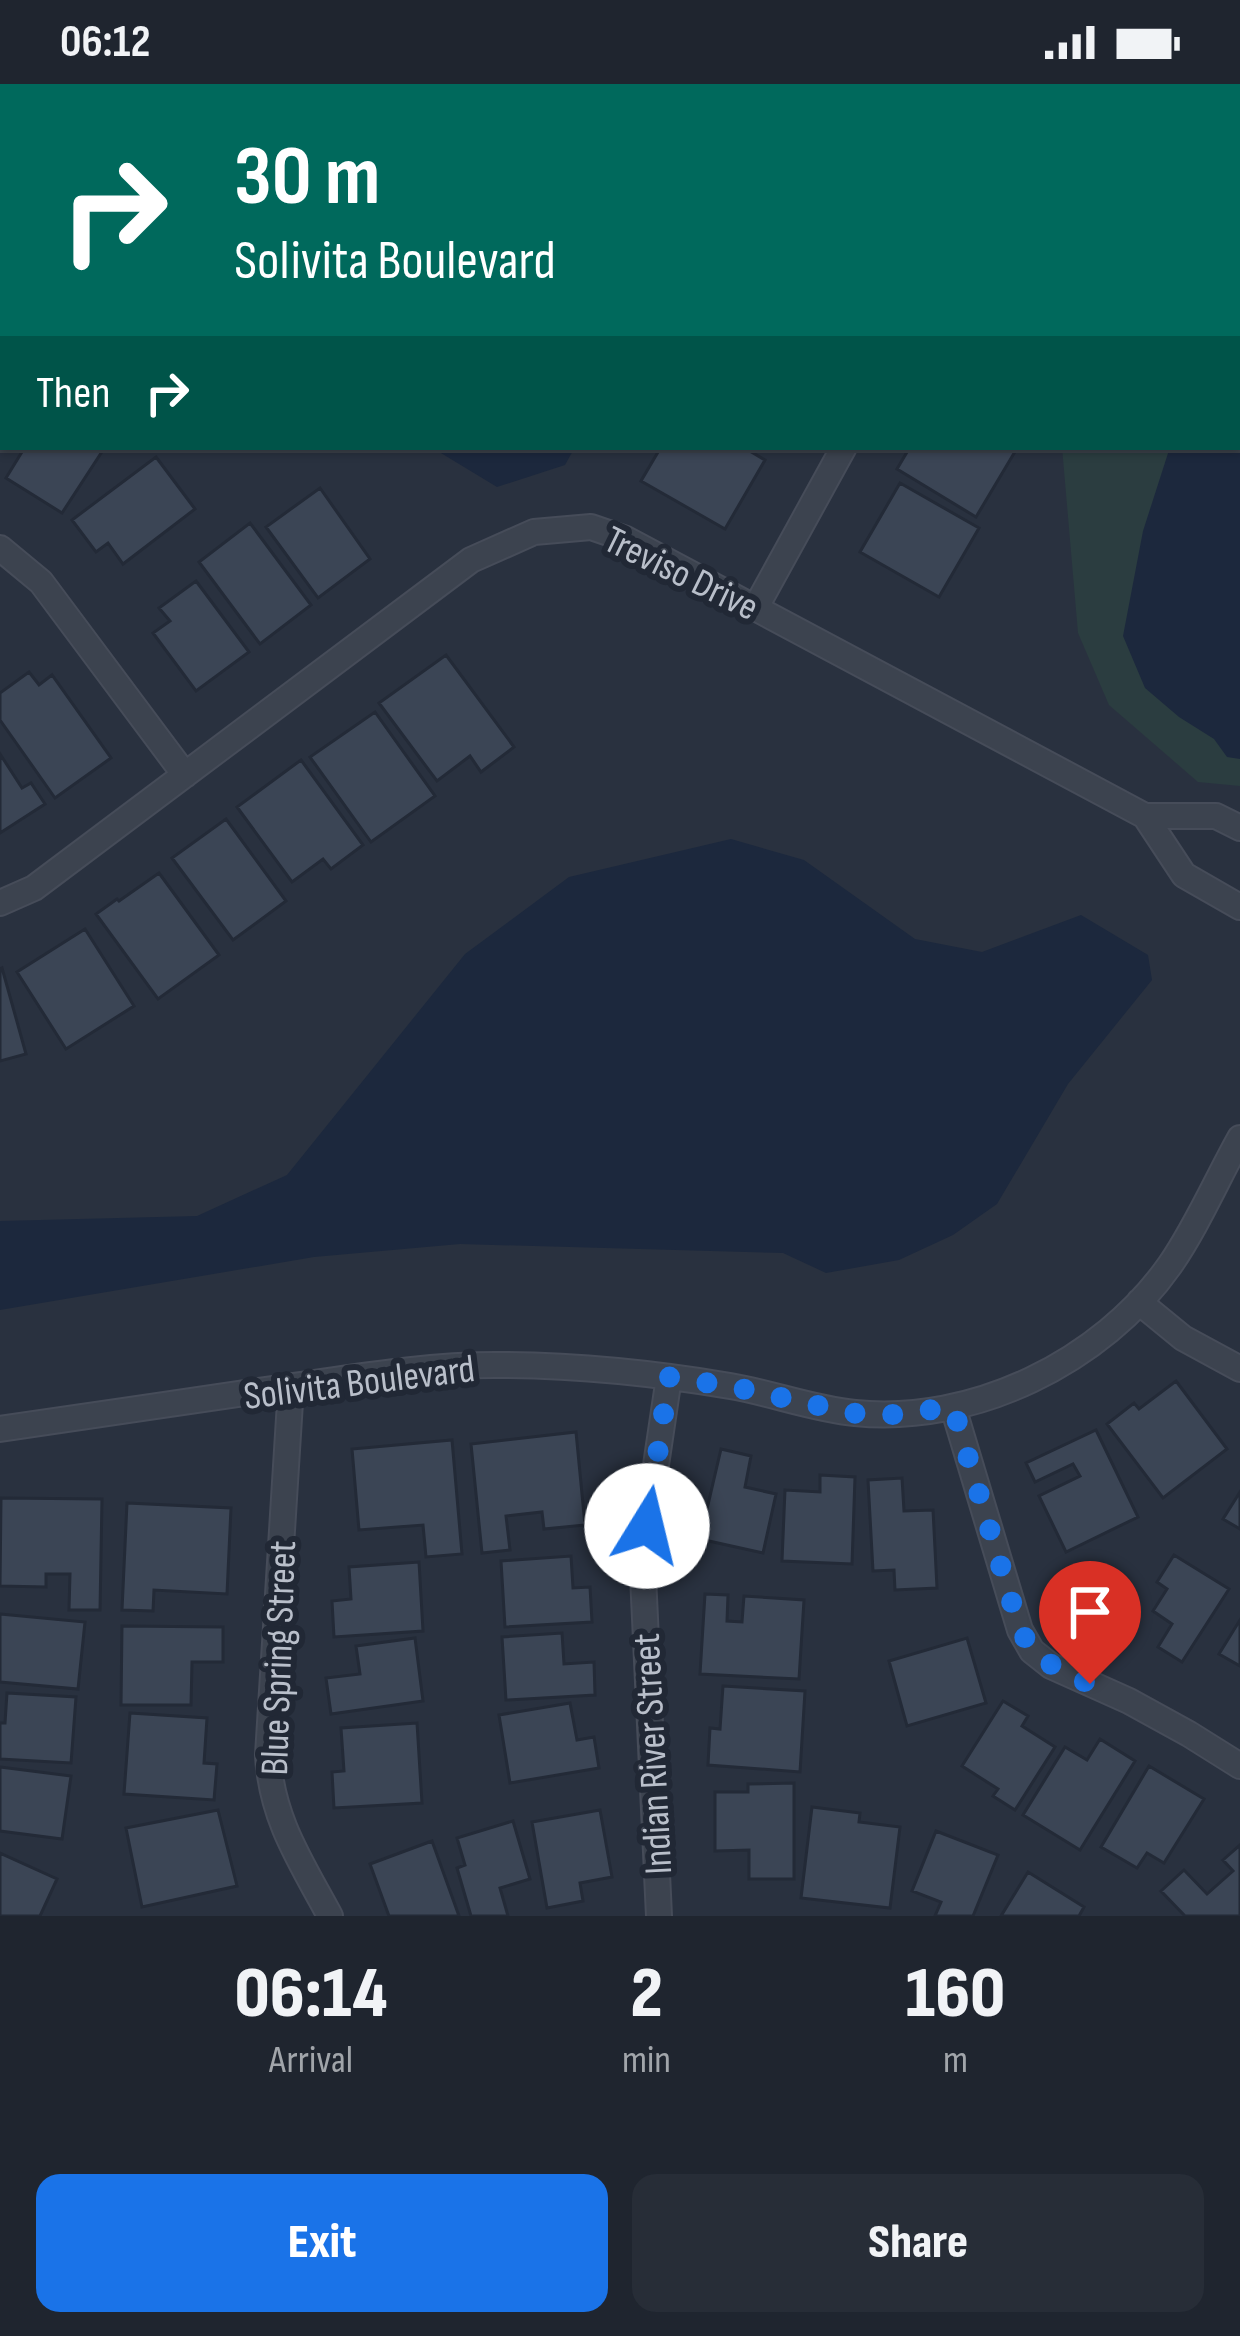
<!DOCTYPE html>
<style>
:root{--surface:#1f252f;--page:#272d37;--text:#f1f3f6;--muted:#a1a5aa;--line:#3c424b;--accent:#1a73e8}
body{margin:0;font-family:"Sofia Sans Condensed",sans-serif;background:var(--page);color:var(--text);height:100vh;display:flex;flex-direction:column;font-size:45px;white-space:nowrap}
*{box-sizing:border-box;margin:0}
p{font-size:39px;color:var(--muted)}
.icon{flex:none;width:66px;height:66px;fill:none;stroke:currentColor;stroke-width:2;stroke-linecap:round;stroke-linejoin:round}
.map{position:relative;height:1832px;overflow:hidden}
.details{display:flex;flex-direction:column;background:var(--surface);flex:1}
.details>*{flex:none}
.top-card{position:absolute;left:0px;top:0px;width:1242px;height:366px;box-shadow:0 3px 9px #0004,0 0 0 3px var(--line);background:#00695c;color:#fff;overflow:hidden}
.pin{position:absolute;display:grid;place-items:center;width:102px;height:102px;color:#fff;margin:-123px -51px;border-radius:50% 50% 50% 0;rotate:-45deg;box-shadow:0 0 12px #0007}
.pin .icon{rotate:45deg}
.me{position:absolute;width:132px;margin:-66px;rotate:9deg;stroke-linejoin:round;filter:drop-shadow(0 0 9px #0008)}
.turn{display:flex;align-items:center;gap:42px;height:252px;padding:0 36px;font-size:54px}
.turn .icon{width:156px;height:156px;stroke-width:2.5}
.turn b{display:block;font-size:84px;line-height:102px}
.then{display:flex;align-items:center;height:114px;padding:0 36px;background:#0003;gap:24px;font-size:45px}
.eta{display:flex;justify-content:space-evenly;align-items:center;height:204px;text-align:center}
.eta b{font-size:72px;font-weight:800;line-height:84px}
.primary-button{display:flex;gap:24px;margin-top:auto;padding:24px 36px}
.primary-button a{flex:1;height:138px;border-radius:24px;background:var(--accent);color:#fff;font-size:48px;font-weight:800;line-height:138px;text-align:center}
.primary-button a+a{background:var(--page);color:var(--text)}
.status{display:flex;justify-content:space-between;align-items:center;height:84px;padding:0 60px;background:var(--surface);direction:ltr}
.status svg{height:33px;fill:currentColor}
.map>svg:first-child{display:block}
.green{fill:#2b3d40}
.water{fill:#1c283d}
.building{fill:#3b4555;stroke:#232a37;stroke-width:3}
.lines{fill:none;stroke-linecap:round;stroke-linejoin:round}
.minor-casing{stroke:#464c59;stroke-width:28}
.minor{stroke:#3c434f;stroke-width:24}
.route{stroke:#1a73e8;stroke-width:21;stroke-dasharray:0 37.8}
.labels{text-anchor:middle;stroke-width:12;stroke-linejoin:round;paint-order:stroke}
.street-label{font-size:39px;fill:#b9bfca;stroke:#212835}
</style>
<div class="status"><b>06:12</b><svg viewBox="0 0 49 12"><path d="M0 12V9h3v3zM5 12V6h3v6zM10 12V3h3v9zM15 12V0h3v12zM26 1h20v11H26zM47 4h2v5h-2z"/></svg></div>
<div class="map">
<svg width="1240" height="1832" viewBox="0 0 1240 1832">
<rect width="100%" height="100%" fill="#29313f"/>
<!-- green -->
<path class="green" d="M1092 0H1240V702L1198 698 1109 621 1078 549 1062 363H1239V3H1091Z"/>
<!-- water -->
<path class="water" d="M0 0H669L670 3H3V235H0Z
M1240 230V675L1227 673 1214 655 1179 633 1145 604 1123 552 1143 447 1170 363H1239Z
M431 363H575L565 381 497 403Z
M731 755 804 776 915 855 982 868 1081 831 1148 871 1152 896 1068 1000 997 1120 953 1151 899 1176 826 1189 783 1169 460 1160 314 1173 0 1226V1137L197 1132 287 1091 465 870 569 793Z"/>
<!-- building -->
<path class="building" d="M755 0H852L853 3H755Z
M979 0H1081L1082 3H980Z
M25 363H105L62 429 6 394Z
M661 363H743L765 376 725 445 641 397Z
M910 363H1011L1016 366 976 433 897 385Z
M156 373 195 425 123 480 108 459 96 468 72 436Z
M900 399 979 444 939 513 860 468Z
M320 404 370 475 318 514 266 443Z
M250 439 311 521 260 560 199 478Z
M196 497 249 568 196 607 153 549 170 537 159 524Z
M446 571 514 663 481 688 470 672 437 697 379 619Z
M29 588 39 601 52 591 111 674 55 714 0 636V609Z
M375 628 435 712 371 758 310 673Z
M0 670 22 704 31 699 45 720 0 749Z
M301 676 363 761 331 785 323 775 292 798 237 723Z
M226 735 286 817 233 856 172 774Z
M159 789 219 871 158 915 96 830 117 815 119 817Z
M85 845 134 922 66 965 17 888Z
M2 884 26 970 0 977V885Z
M1176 1297 1227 1365 1163 1414 1107 1340 1134 1319 1139 1325Z
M1096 1346 1138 1433 1066 1468 1039 1412 1080 1392 1073 1380 1035 1398 1026 1379Z
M576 1348 585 1441 544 1445 542 1428 506 1432 510 1466 482 1469 471 1360Z
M452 1356 462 1470 426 1473 423 1441 359 1446 352 1365Z
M721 1365 751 1372 745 1403 776 1410 763 1469 700 1455Z
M820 1391 855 1393 852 1480 782 1477 785 1406 820 1408Z
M902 1394 904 1427 933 1426 937 1504 895 1506 894 1486 873 1487 868 1396Z
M1240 1408V1445L1223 1435Z
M1 1414 102 1415 100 1526H69L70 1490H46V1503L0 1502Z
M127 1419 231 1424 227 1510 154 1506 153 1527 122 1526Z
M1174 1471 1229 1505 1182 1578 1158 1563 1172 1540 1153 1527 1167 1505 1157 1498Z
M571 1472 573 1504 590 1503 592 1538 505 1543 501 1477Z
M419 1478 423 1547 334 1553 332 1517 351 1515 349 1483Z
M705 1510 728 1511 727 1537 742 1538 744 1512 804 1516 799 1595 700 1590Z
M0 1530 85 1538 78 1605 0 1598Z
M1240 1536V1582L1219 1570Z
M122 1542 223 1543V1578H192L191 1621H121Z
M562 1549 564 1580 594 1578 595 1611 506 1616 502 1553Z
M415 1554 423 1617 331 1630 326 1594 360 1590 356 1562Z
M967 1554 986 1619 907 1642 889 1577Z
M723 1602 805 1607 800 1688 708 1681 710 1644 720 1645Z
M7 1609 76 1613 71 1679 0 1675V1639H5Z
M1003 1617 1028 1632 1022 1642 1055 1663 1015 1726 993 1712 998 1705 962 1682Z
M570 1619 577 1656 594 1653 599 1684 510 1699 499 1631Z
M130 1629 207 1634 204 1679 217 1680 214 1716 124 1710Z
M417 1639 422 1719 334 1724 332 1688 344 1687 341 1644Z
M1100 1655 1135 1677 1080 1766 1023 1731 1065 1663 1087 1676Z
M1149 1682 1204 1715 1164 1779 1147 1769 1137 1784 1101 1763Z
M0 1683 71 1692 62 1755 0 1747Z
M794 1699V1795H749V1766L715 1767V1708H748V1700Z
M812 1723 860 1729 859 1738 900 1743 890 1824 801 1814Z
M218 1726 237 1802 142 1823 126 1744Z
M600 1726 612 1793 580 1799 583 1817 547 1824 532 1738Z
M513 1737 530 1795 500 1804 508 1832H471L457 1784 465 1781 457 1754Z
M936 1747 998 1771 973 1832H935L941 1818 912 1807Z
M432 1757 459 1832H389L370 1780Z
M1240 1761V1832H1185L1161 1807 1184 1786 1207 1810 1233 1787 1223 1776Z
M0 1769 57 1795 40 1832H0Z
M1028 1788 1084 1823 1079 1832H1001Z"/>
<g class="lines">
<defs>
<path id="minor" d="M911 0 912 3
M0 464 41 498 185 691
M756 523 844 363
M1145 732 1184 791 1240 823
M0 819 34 804 471 476 534 448 591 443 626 455 1145 732H1216L1240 744
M1139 1218 1183 1254 1240 1285
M291 1302 268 1671C271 1734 301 1778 330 1832
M953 1323 1020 1546 1032 1567 1051 1582 1129 1617 1189 1650 1240 1682
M0 1345C93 1331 186 1318 279 1304 351 1294 422 1281 495 1281 574 1281 653 1289 730 1302 772 1309 813 1325 855 1329 973 1341 1102 1278 1170 1181 1197 1142 1217 1095 1240 1054
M659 1832 643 1492 647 1442 669 1293"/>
</defs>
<!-- minor casing -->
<use href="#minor" class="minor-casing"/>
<!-- minor -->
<use href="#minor" class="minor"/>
</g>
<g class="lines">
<!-- route -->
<path class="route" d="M647 1442 669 1293 734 1303 852 1329 889 1331 953 1323 1020 1546C1039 1578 1057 1585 1090 1600"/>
</g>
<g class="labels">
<!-- street labels -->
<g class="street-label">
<text transform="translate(682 488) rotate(26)" y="14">Treviso Drive</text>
<text transform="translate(359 1297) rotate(-7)" y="14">Solivita Boulevard</text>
<text transform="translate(277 1574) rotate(-88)" y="14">Blue Spring Street</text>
<text transform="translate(651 1670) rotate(-93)" y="14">Indian River Street</text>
</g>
</g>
</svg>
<div class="pin" style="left:1090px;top:1600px;background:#d93025"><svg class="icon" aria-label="arrive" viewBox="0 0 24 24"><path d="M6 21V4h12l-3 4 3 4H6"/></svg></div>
<svg class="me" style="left:647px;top:1442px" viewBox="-20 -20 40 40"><circle r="19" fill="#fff"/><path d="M0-13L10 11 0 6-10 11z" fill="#1a73e8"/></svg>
<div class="top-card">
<div class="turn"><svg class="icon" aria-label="right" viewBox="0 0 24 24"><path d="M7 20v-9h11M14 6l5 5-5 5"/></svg><div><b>30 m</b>Solivita Boulevard</div></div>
<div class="then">Then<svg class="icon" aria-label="right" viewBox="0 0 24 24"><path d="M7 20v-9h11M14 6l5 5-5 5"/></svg></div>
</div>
</div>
<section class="details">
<div class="eta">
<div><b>06:14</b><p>Arrival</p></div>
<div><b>2</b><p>min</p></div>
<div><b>160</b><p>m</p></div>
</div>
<div class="primary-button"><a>Exit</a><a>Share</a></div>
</section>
